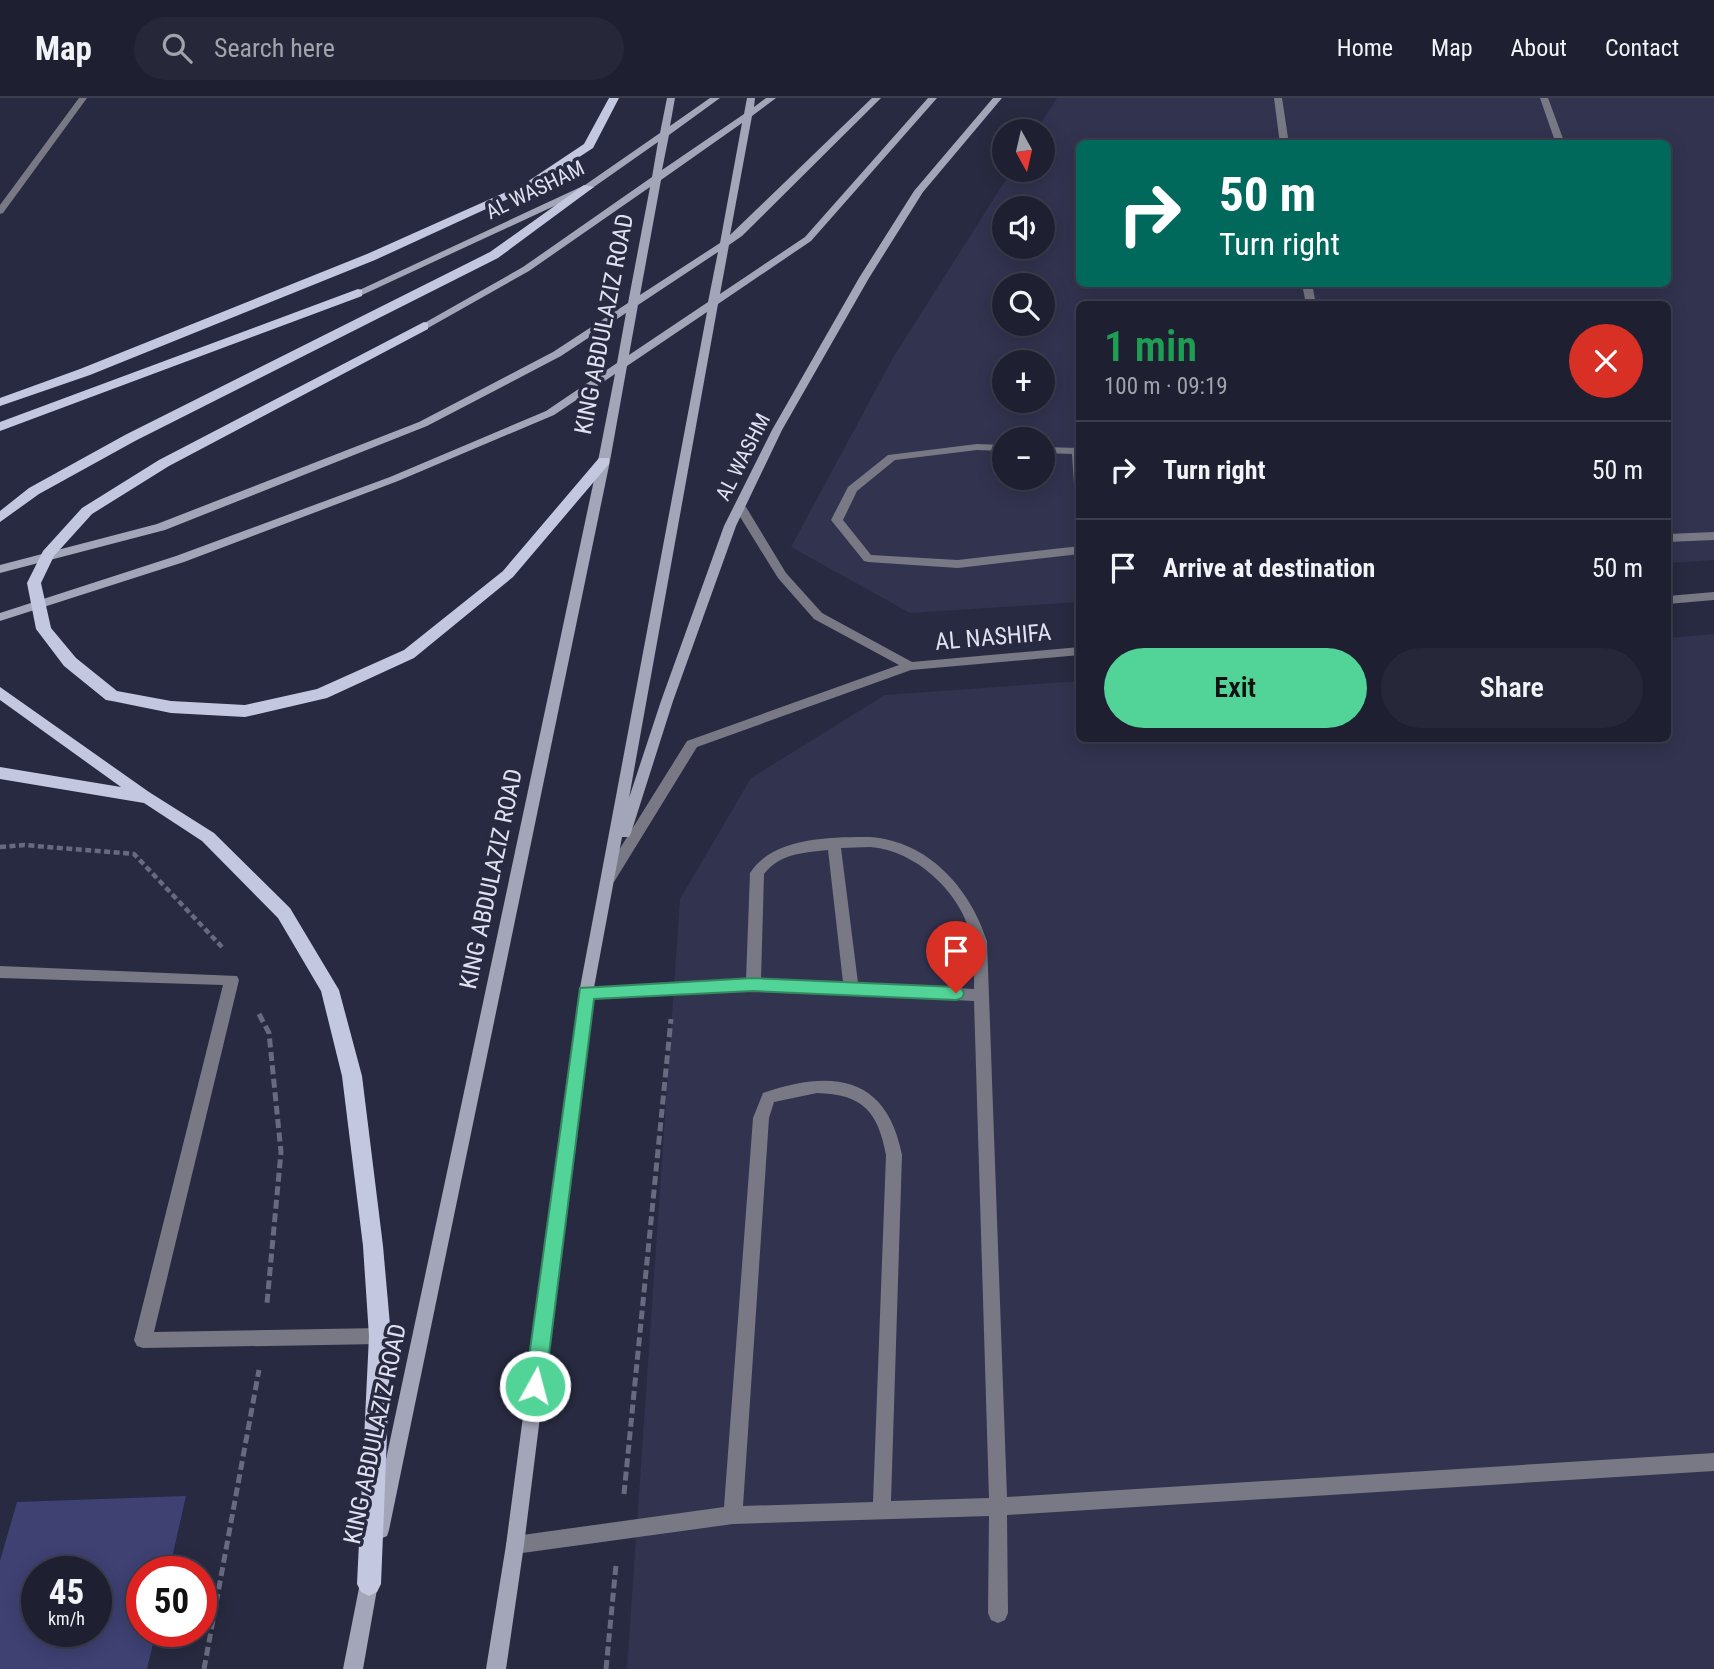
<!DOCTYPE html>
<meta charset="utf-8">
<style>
:root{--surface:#1e2031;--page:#262839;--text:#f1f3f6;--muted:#a1a3ab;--line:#3c3e4d;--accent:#52d397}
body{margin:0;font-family:"Roboto Condensed",sans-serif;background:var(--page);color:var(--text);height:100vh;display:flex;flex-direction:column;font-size:26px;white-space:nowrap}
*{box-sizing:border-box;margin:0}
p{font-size:23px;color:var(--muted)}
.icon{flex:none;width:38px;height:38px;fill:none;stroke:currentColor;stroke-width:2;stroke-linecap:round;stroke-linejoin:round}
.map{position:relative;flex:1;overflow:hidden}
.details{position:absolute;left:1076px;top:203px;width:595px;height:441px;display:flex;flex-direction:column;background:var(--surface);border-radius:10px;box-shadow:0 4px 18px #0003,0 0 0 2px var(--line)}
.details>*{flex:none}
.guide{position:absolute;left:1076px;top:42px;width:595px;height:147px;border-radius:10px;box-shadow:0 4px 18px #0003,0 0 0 2px var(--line);background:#00695c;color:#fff;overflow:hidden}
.needle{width:46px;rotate:172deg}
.fabs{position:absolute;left:992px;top:21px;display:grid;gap:14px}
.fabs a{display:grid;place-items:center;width:63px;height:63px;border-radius:50%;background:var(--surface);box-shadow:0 4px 18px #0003,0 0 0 2px var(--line);font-size:35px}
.speed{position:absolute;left:21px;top:1458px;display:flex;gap:14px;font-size:35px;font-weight:700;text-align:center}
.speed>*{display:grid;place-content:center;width:91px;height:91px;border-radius:50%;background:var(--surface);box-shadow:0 4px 18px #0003,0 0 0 2px var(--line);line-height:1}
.speed small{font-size:18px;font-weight:400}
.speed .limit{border:10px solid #d22;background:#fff;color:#111}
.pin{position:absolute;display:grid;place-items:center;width:60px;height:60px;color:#fff;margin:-72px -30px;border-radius:50% 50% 50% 0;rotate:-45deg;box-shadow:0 0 7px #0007}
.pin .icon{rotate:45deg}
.me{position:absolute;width:77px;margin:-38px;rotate:7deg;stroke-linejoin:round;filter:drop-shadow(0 0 5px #0008)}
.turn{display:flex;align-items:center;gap:24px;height:147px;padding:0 28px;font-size:32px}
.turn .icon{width:91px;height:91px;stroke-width:2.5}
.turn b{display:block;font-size:49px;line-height:60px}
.round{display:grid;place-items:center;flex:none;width:74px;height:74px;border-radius:37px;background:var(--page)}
.headline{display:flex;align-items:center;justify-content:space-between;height:119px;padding:0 28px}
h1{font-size:42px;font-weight:600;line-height:52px;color:#1e9e55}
.primary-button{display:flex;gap:14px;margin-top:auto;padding:14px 28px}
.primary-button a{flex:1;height:80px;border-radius:42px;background:var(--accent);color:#111;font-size:28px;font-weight:600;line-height:80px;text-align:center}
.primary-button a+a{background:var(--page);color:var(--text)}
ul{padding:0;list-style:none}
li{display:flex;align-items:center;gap:21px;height:98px;padding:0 28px;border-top:2px solid var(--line)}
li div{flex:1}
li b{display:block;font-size:26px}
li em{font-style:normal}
header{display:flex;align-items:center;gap:42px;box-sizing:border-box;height:98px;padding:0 35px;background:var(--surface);border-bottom:2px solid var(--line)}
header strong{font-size:33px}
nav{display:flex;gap:38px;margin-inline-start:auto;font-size:24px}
.search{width:490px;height:63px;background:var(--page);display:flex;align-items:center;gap:18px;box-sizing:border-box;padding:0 24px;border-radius:38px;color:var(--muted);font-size:26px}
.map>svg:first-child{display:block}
.built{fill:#32334f;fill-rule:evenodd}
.green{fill:#3f4173;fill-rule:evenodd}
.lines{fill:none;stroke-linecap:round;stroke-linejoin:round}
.path-far1{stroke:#686a7f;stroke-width:4.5;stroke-dasharray:6 3.5;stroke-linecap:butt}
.path{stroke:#686a7f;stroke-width:5;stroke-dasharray:9 4.5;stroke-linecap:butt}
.lane{fill:#787985;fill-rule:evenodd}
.street{fill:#787985;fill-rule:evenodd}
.secondary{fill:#a3a5b8;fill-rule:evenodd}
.primary{fill:#c4c7e0;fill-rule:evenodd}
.route{fill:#52d397;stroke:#358962;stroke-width:2}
.labels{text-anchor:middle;stroke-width:7;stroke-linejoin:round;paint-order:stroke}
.far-street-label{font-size:21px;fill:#dfe1f0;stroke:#282a41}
.street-label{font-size:24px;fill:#dfe1f0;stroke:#282a41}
</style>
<header>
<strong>Map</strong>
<div class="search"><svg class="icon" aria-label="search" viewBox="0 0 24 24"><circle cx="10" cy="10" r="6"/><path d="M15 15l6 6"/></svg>Search here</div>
<nav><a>Home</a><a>Map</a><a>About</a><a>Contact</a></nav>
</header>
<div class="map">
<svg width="1714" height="1571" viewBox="0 0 1714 1571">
<rect width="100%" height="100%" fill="#282a41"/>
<!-- built -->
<path class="built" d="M1057 0H1714V462L1668 465V206H1080V504L910 515 791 449 894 258 1012 72H1043V33H1036ZM1080 46H1668V186H1080ZM1004 110H1043V149H1004ZM1004 187H1043V226H1004ZM1004 264H1043V303H1004ZM1004 341H1043V380H1004Z
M1714 536V1571H627L680 801 751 680 885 597 1080 583V640H1668V540Z"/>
<!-- green -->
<path class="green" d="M186 1398 169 1473 142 1474V1533H156L147 1571H0V1463L17 1404ZM37 1474H96V1533H37Z"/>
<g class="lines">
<!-- path-far1 -->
<path class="path-far1" d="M0 749 24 747 134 756 223 850"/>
<!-- path -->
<path class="path" d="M259 916 269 935 281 1054 267 1205
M624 1396 671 921
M204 1571 259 1272
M606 1571 616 1467"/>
<!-- lane -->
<path class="lane" d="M1274 0H1282L1289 46H1280Z
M1540 0H1548L1565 46H1556Z
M1302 186H1312L1316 206H1306Z
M977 346 1004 347V353L977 352 895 362 857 393 843 422 871 457 958 462 1080 448V456L958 470 868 464 864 463 831 422 848 389 888 357Z
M1043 349 1080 350V389L1074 386 1072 356 1043 355Z
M1714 434V442L1668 444V436Z
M870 739C928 743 970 790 987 843L1007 1399 1714 1355V1373L1007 1417 1008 1515 1005 1522 998 1525 991 1522 988 1515 989 1418 733 1426 515 1456 508 1454 506 1447 508 1440 515 1438 724 1409 753 1020 763 995C831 972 886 976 902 1057L891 1403 989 1400 974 903 753 892 586 901 581 899 579 895 581 891 586 889 746 881 750 775C773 739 831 739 870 739ZM870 749C916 752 963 796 972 842 975 857 974 875 974 891L858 885 841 750ZM828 752 843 884 761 881 764 776C781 755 802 755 828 752ZM817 995C863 996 878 1014 886 1057L873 1404 743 1408 769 1020 774 1004Z
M0 868 237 878 239 882 154 1234 380 1230 386 1232 389 1238 386 1244 380 1246 143 1250 137 1248 134 1242 223 887 0 880Z"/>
<!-- street -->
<path class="street" d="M79 0H87L3 115 0 116V107Z
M740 405 746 409 786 475 822 515 912 564 1080 549V557L911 572 697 649 614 784H604L602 780 604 776 687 643 899 567 814 521 778 480 734 409Z
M1714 494V502L1668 506V498Z"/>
<!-- secondary -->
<path class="secondary" d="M667 0H675L670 28 710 0H720L669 37 662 72 744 16 747 0H755L754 9 766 0H776L752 18 730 137 872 0H881L742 138 729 147 720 196 805 139 928 0H937L811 143 718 206 629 700 661 603 724 428 772 332 859 180 914 93 993 0H1002L923 94 869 180 782 332 736 428 673 603 631 735 629 739H622L593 895 524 1447 506 1571H486L506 1447 579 895 707 214 627 268 610 363 389 1432 387 1438 380 1441 373 1438 371 1432 598 363 615 276 554 317 398 383 184 464 0 523V515L176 458 390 379 546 313 617 265 626 215 561 258 427 328 165 432 0 475V467L157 426 419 324 553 254 628 205 650 89 529 173 428 230 419 228 523 169 652 79 658 44 591 91 362 197 353 195 585 87 660 35ZM742 25 720 145 640 197 661 82ZM718 154 708 204 629 257 638 207Z
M370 1471 377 1473 379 1480 363 1571H343L361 1480 363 1473Z"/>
<!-- primary -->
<path class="primary" d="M609 0H619L593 50 532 90 375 162 90 277 0 308V300L80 271 367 156 524 86 584 46Z
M584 87 594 89 498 160 135 343 39 396 0 424V413L29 390 125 337 490 154Z
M358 191 362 192V198L0 333V324Z
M424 224 428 225V231L169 368 92 416 54 458 41 485 51 530 76 560 117 593 171 603 245 607 317 591 404 552 503 473 599 360H609V366L513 479 414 560 327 600 245 619 171 615 112 603 106 602 64 568 36 531 27 485 43 453 82 410 159 362Z
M0 589 149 694 214 735 290 810 339 892 362 978 383 1148 391 1238 381 1486 377 1494 369 1498 361 1494 357 1486 369 1238 363 1148 342 978 321 893 278 820 202 743 144 705 0 681V669L121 689 0 602Z"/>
</g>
<!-- route -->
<path class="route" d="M753 880 956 889 962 891 964 895 962 900 956 902 753 893 594 901 545 1288 542 1295 535 1297 528 1295 525 1288 580 890Z"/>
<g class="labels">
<!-- far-street labels -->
<g class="far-street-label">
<text transform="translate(535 92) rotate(-26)" y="7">AL WASHAM</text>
<text transform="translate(743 359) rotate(-63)" y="7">AL WASHM</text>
</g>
<!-- street labels -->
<g class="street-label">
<text transform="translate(604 226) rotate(-79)" y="8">KING ABDULAZIZ ROAD</text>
<text transform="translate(993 539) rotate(-5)" y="8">AL NASHIFA</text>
<text transform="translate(491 781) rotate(-78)" y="8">KING ABDULAZIZ ROAD</text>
<text transform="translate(375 1336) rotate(-78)" y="8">KING ABDULAZIZ ROAD</text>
</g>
</g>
</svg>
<div class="fabs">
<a><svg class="needle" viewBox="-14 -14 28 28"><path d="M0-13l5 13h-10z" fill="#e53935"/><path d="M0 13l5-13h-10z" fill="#a1a3ab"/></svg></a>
<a><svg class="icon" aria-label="sound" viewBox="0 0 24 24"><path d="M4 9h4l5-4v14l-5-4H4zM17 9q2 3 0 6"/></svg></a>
<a><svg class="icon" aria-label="search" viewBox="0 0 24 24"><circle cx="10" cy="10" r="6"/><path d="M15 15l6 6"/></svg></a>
<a>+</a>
<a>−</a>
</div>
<div class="speed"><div>45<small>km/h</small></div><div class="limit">50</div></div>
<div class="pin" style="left:956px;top:895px;background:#d93025"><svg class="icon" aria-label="arrive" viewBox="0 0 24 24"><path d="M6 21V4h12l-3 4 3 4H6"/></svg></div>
<svg class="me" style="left:535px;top:1288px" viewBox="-20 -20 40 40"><circle r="17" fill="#52d397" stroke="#fff" stroke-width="3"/><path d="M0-11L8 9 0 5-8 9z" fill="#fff"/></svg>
<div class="guide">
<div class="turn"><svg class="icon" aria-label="right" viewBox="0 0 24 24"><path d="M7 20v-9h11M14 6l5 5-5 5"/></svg><div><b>50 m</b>Turn right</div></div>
</div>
<section class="details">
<div class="headline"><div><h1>1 min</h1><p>100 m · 09:19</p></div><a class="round" style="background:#d93025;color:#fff"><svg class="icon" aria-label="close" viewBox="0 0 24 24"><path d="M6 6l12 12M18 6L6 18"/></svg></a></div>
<ul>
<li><svg class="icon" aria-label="right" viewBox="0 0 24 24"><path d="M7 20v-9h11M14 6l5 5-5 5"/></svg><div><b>Turn right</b></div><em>50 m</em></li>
<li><svg class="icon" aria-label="arrive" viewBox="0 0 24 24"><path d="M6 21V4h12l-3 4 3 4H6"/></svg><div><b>Arrive at destination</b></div><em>50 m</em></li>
</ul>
<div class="primary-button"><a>Exit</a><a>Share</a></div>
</section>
</div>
